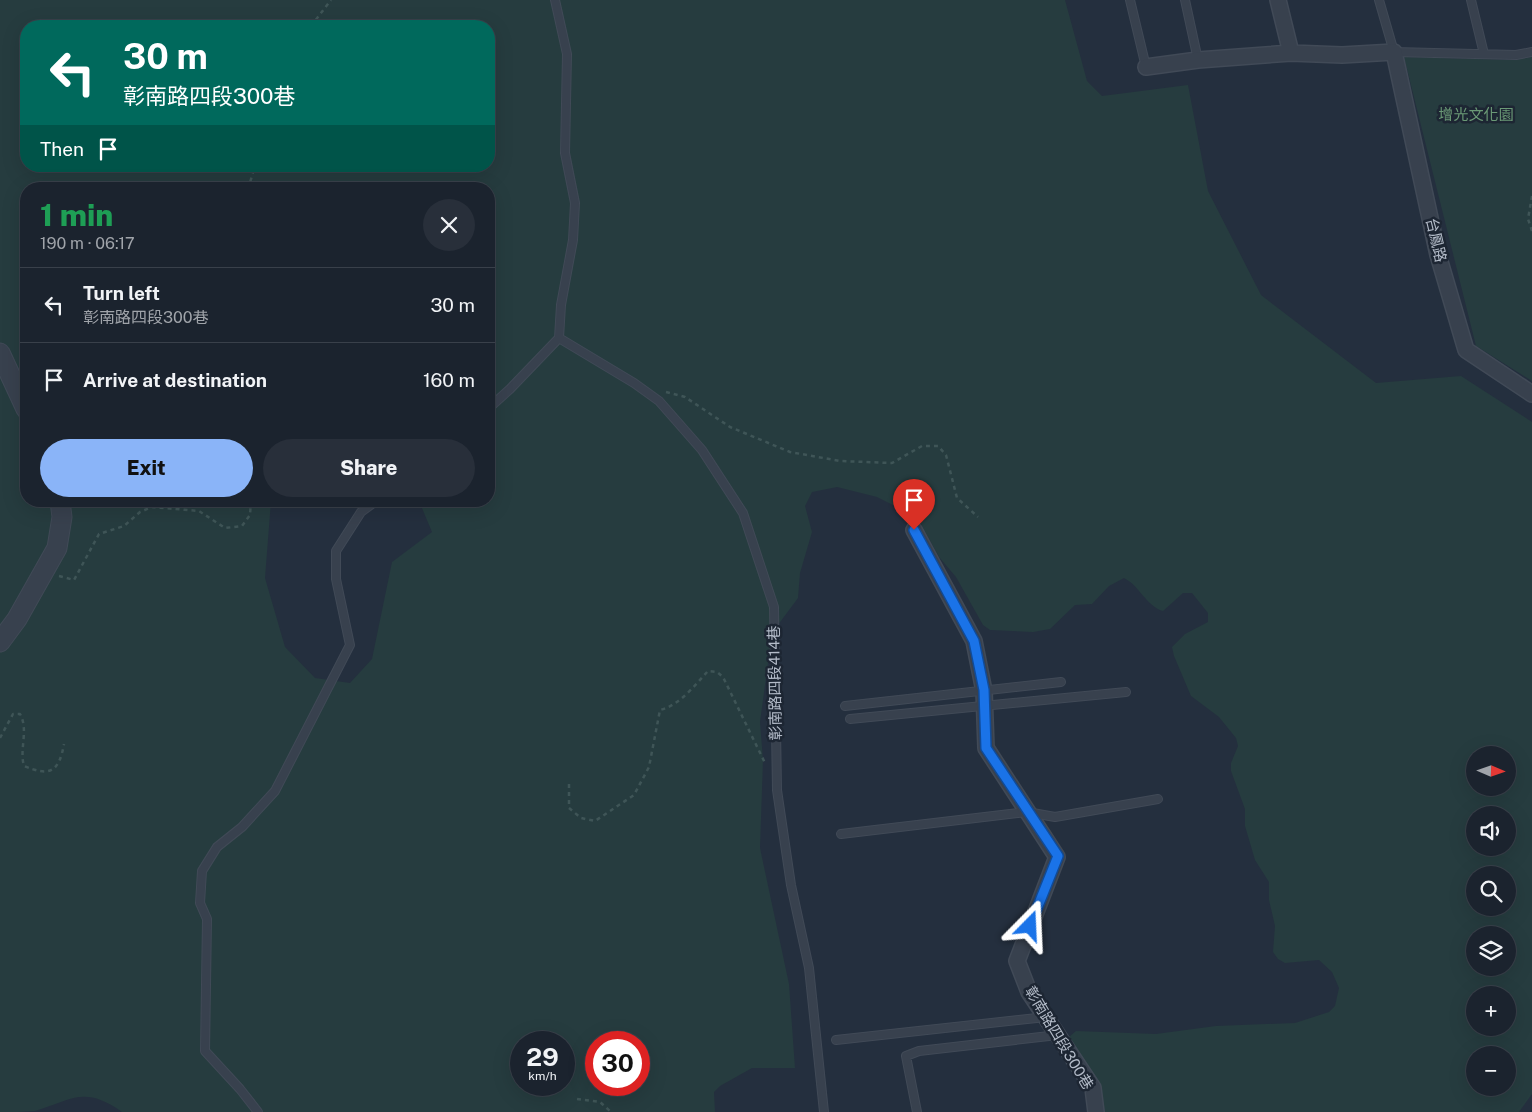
<!DOCTYPE html>
<meta charset="utf-8">
<style>
:root{--surface:#1b232e;--page:#282f3a;--text:#f1f3f6;--muted:#a0a4aa;--line:#39404a;--accent:#8ab4f8}
body{margin:0;font-family:"Public Sans","Noto Sans TC",sans-serif;background:var(--page);color:var(--text);height:100vh;display:flex;flex-direction:column;font-size:19px;white-space:nowrap}
*{box-sizing:border-box;margin:0}
p{font-size:16px;color:var(--muted)}
.icon{flex:none;width:28px;height:28px;fill:none;stroke:currentColor;stroke-width:2;stroke-linecap:round;stroke-linejoin:round}
.map{position:relative;flex:1;overflow:hidden}
.panel{position:absolute;left:20px;top:182px;width:475px;height:325px;display:flex;flex-direction:column;background:var(--surface);border-radius:20px;box-shadow:0 5px 20px #0002,0 0 0 1px var(--line)}
.panel>*{flex:none}
.top-card{position:absolute;left:20px;top:20px;width:475px;height:152px;border-radius:20px;box-shadow:0 5px 20px #0002,0 0 0 1px var(--line);background:#00695c;color:#fff;overflow:hidden}
.needle{width:32px;rotate:92deg}
.controls{position:absolute;left:1466px;top:746px;display:grid;gap:10px}
.controls a{display:grid;place-items:center;width:50px;height:50px;border-radius:50%;background:var(--surface);box-shadow:0 5px 20px #0002,0 0 0 1px var(--line);font-size:25px}
.speed{position:absolute;left:510px;top:1031px;display:flex;gap:10px;font-size:25px;font-weight:700;text-align:center}
.speed>*{display:grid;place-content:center;width:65px;height:65px;border-radius:50%;background:var(--surface);box-shadow:0 5px 20px #0002,0 0 0 1px var(--line);line-height:1}
.speed small{font-size:12px;font-weight:400}
.speed .limit{border:8px solid #d22;background:#fff;color:#111}
.pin{position:absolute;display:grid;place-items:center;width:42px;height:42px;color:#fff;margin:-51px -21px;border-radius:50% 50% 50% 0;rotate:-45deg;box-shadow:0 0 5px #0007}
.pin .icon{rotate:45deg}
.me{position:absolute;width:55px;margin:-28px;rotate:21deg;stroke-linejoin:round;filter:drop-shadow(0 0 4px #0008)}
.turn{display:flex;align-items:center;gap:18px;height:105px;padding:0 20px;font-size:22px}
.turn .icon{width:65px;height:65px;stroke-width:2.5}
.turn b{display:block;font-size:35px;line-height:42px}
.then{display:flex;align-items:center;height:48px;padding:0 20px;background:#0003;gap:10px;font-size:19px}
.round{display:grid;place-items:center;flex:none;width:52px;height:52px;border-radius:26px;background:var(--page)}
.head{display:flex;align-items:center;justify-content:space-between;height:85px;padding:0 20px}
h1{font-size:30px;font-weight:800;line-height:38px;color:#1e9e55}
.button{display:flex;gap:10px;margin-top:auto;padding:10px 20px}
.button a{flex:1;height:58px;border-radius:30px;background:var(--accent);color:#111;font-size:20px;font-weight:800;line-height:58px;text-align:center}
.button a+a{background:var(--page);color:var(--text)}
ul{padding:0;list-style:none}
li{display:flex;align-items:center;gap:15px;height:75px;padding:0 20px;border-top:1px solid var(--line)}
li div{flex:1}
li b{display:block;font-size:19px}
li em{font-style:normal}
.map>svg:first-child{display:block}
.green{fill:#263c3f;fill-rule:evenodd}
.lines{fill:none;stroke-linecap:round;stroke-linejoin:round}
.service-casing{stroke:#414a57;stroke-width:10}
.minor-casing{stroke:#414a57;stroke-width:18}
.tertiary-casing{stroke:#414a57;stroke-width:21}
.path{stroke:#3f5557;stroke-width:2.5;stroke-dasharray:4 4;stroke-linecap:butt}
.service{stroke:#38414e;stroke-width:8}
.minor{stroke:#38414e;stroke-width:15}
.tertiary{stroke:#38414e;stroke-width:19}
.route-casing{stroke:#114b97;stroke-width:12}
.route{stroke:#1a73e8;stroke-width:9}
.labels{text-anchor:middle;stroke-width:5;stroke-linejoin:round;paint-order:stroke}
.park-label{font-size:15px;fill:#6b9a76;stroke:#1d2633}
.street-label{font-size:15px;fill:#b4bcc9;stroke:#1d2633}
</style>
<div class="map">
<svg width="1532" height="1112" viewBox="0 0 1532 1112">
<rect width="100%" height="100%" fill="#242f3e"/>
<!-- green -->
<path class="green" d="M0 0H1065L1087 81 1102 96 1188 85 1208 191 1261 295 1376 383 1461 376 1532 422V1094L1519 1112H1099L1069 1037 1076 1031 1156 1034 1216 1026 1295 1023 1329 1012 1335 1006 1339 988 1332 972 1319 960 1285 963 1278 959 1273 952 1275 926 1269 900V882L1255 860 1245 826V809L1231 771V763L1238 746 1236 738 1219 717 1191 696 1174 656 1172 647 1185 634 1208 622V613L1192 593H1183L1163 611C1146 606 1140 586 1124 578L1109 586 1092 604 1075 605 1050 629 1033 632 990 630 983 625 956 577 939 557 917 517 877 497 837 487 812 492 805 506 812 532 800 573 798 598 772 633 760 722 763 760 760 848 789 984 795 1068H752L720 1086 714 1092 715 1112H122C84 1085 72 1100 35 1111 25 1112 11 1112 0 1112ZM26 26H489V166H26ZM26 189H489V501H419L432 532 392 562 372 659 350 683 315 678 285 647 265 578 271 501H26ZM1475 755H1508V788H1475ZM1475 815H1508V848H1475ZM1475 875H1508V908H1475ZM1475 935H1508V968H1475ZM1475 995H1508V1028H1475ZM521 1042H564V1085H521ZM596 1042H639V1085H596ZM1475 1055H1508V1088H1475Z
M1404 57 1515 60 1532 57V381L1476 346Z"/>
<g class="lines">
<defs>
<path id="service" d="M1130 0 1146 67
M1185 0 1198 60
M1379 0 1394 52 1516 55 1532 52
M1471 0 1484 54
M559 338 634 383 659 401 702 450 743 513 774 607 777 790 791 885 809 968 824 1112
M489 408 510 389 559 338 561 305 573 240 575 203 565 153 567 54 555 0
M845 706 1061 682
M850 719 1126 692
M841 834 1027 812 1055 817 1158 799
M836 1040 1046 1017
M258 1112 240 1089 205 1051 207 919 200 903 202 871 217 847 242 827 275 791 350 645 336 579V551L361 512 376 501
M917 1112 906 1056 919 1051 1058 1035"/>
<path id="minor" d="M1278 0 1291 53
M1146 67 1198 60 1291 53 1342 55 1394 52 1438 255 1466 350 1532 394
M914 530 974 641 984 691 986 748 1057 857 1017 961 1029 992 1093 1088 1096 1112"/>
<path id="tertiary" d="M0 353 26 409
M0 642 17 619 57 548 62 517 60 501"/>
</defs>
<!-- service casing -->
<use href="#service" class="service-casing"/>
<!-- minor casing -->
<use href="#minor" class="minor-casing"/>
<!-- tertiary casing -->
<use href="#tertiary" class="tertiary-casing"/>
<!-- path -->
<path class="path" d="M311 26 331 0
M248 189 255 166
M1532 196 1528 219 1532 231
M666 392 685 397 730 427 790 452 840 461 892 463 922 446H938L946 455 957 498 978 517
M340 501 352 507
M59 576 74 580 99 534 124 526 140 512 152 507 199 511 225 528 242 526 250 515 251 501
M0 738 13 714H20C29 730 19 749 24 766 50 777 59 772 64 744
M569 784V808L581 818 595 821 634 795 649 767 660 710C680 705 694 686 708 671L717 672 723 677 765 763
M577 1099 600 1102 611 1112"/>
<!-- service -->
<use href="#service" class="service"/>
<!-- minor -->
<use href="#minor" class="minor"/>
<!-- tertiary -->
<use href="#tertiary" class="tertiary"/>
</g>
<g class="lines">
<defs>
<path id="route" d="M914 530 974 641 984 690 986 748 1058 856 1030 926"/>
</defs>
<!-- route casing -->
<use href="#route" class="route-casing"/>
<!-- route -->
<use href="#route" class="route"/>
</g>
<g class="labels">
<!-- park labels -->
<g class="park-label">
<text x="1476" y="120">增光文化園</text>
</g>
<!-- street labels -->
<g class="street-label">
<text transform="translate(1436 240) rotate(77)" y="5">台鳳路</text>
<text transform="translate(775 683) rotate(-91)" y="5">彰南路四段414巷</text>
<text transform="translate(1059 1038) rotate(59)" y="5">彰南路四段300巷</text>
</g>
</g>
</svg>
<div class="controls">
<a><svg class="needle" viewBox="-14 -14 28 28"><path d="M0-13l5 13h-10z" fill="#e53935"/><path d="M0 13l5-13h-10z" fill="#a0a4aa"/></svg></a>
<a><svg class="icon" aria-label="sound" viewBox="0 0 24 24"><path d="M4 9h4l5-4v14l-5-4H4zM17 9q2 3 0 6"/></svg></a>
<a><svg class="icon" aria-label="search" viewBox="0 0 24 24"><circle cx="10" cy="10" r="6"/><path d="M15 15l6 6"/></svg></a>
<a><svg class="icon" aria-label="layers" viewBox="0 0 24 24"><path d="M12 4l9 5-9 5-9-5zM3 14l9 5 9-5"/></svg></a>
<a>+</a>
<a>−</a>
</div>
<div class="speed"><div>29<small>km/h</small></div><div class="limit">30</div></div>
<div class="pin" style="left:914px;top:530px;background:#d93025"><svg class="icon" aria-label="arrive" viewBox="0 0 24 24"><path d="M6 21V4h12l-3 4 3 4H6"/></svg></div>
<svg class="me" style="left:1030px;top:926px" viewBox="-20 -20 40 40"><path d="M0-17L14 15 0 8-14 15z" fill="#1a73e8" stroke="#fff" stroke-width="4"/></svg>
<div class="top-card">
<div class="turn"><svg class="icon" aria-label="left" viewBox="0 0 24 24"><path d="M17 20v-9H6M10 6l-5 5 5 5"/></svg><div><b>30 m</b>彰南路四段300巷</div></div>
<div class="then">Then<svg class="icon" aria-label="arrive" viewBox="0 0 24 24"><path d="M6 21V4h12l-3 4 3 4H6"/></svg></div>
</div>
<section class="panel">
<div class="head"><div><h1>1 min</h1><p>190 m · 06:17</p></div><a class="round"><svg class="icon" aria-label="close" viewBox="0 0 24 24"><path d="M6 6l12 12M18 6L6 18"/></svg></a></div>
<ul>
<li><svg class="icon" aria-label="left" viewBox="0 0 24 24"><path d="M17 20v-9H6M10 6l-5 5 5 5"/></svg><div><b>Turn left</b><p>彰南路四段300巷</p></div><em>30 m</em></li>
<li><svg class="icon" aria-label="arrive" viewBox="0 0 24 24"><path d="M6 21V4h12l-3 4 3 4H6"/></svg><div><b>Arrive at destination</b></div><em>160 m</em></li>
</ul>
<div class="button"><a>Exit</a><a>Share</a></div>
</section>
</div>
